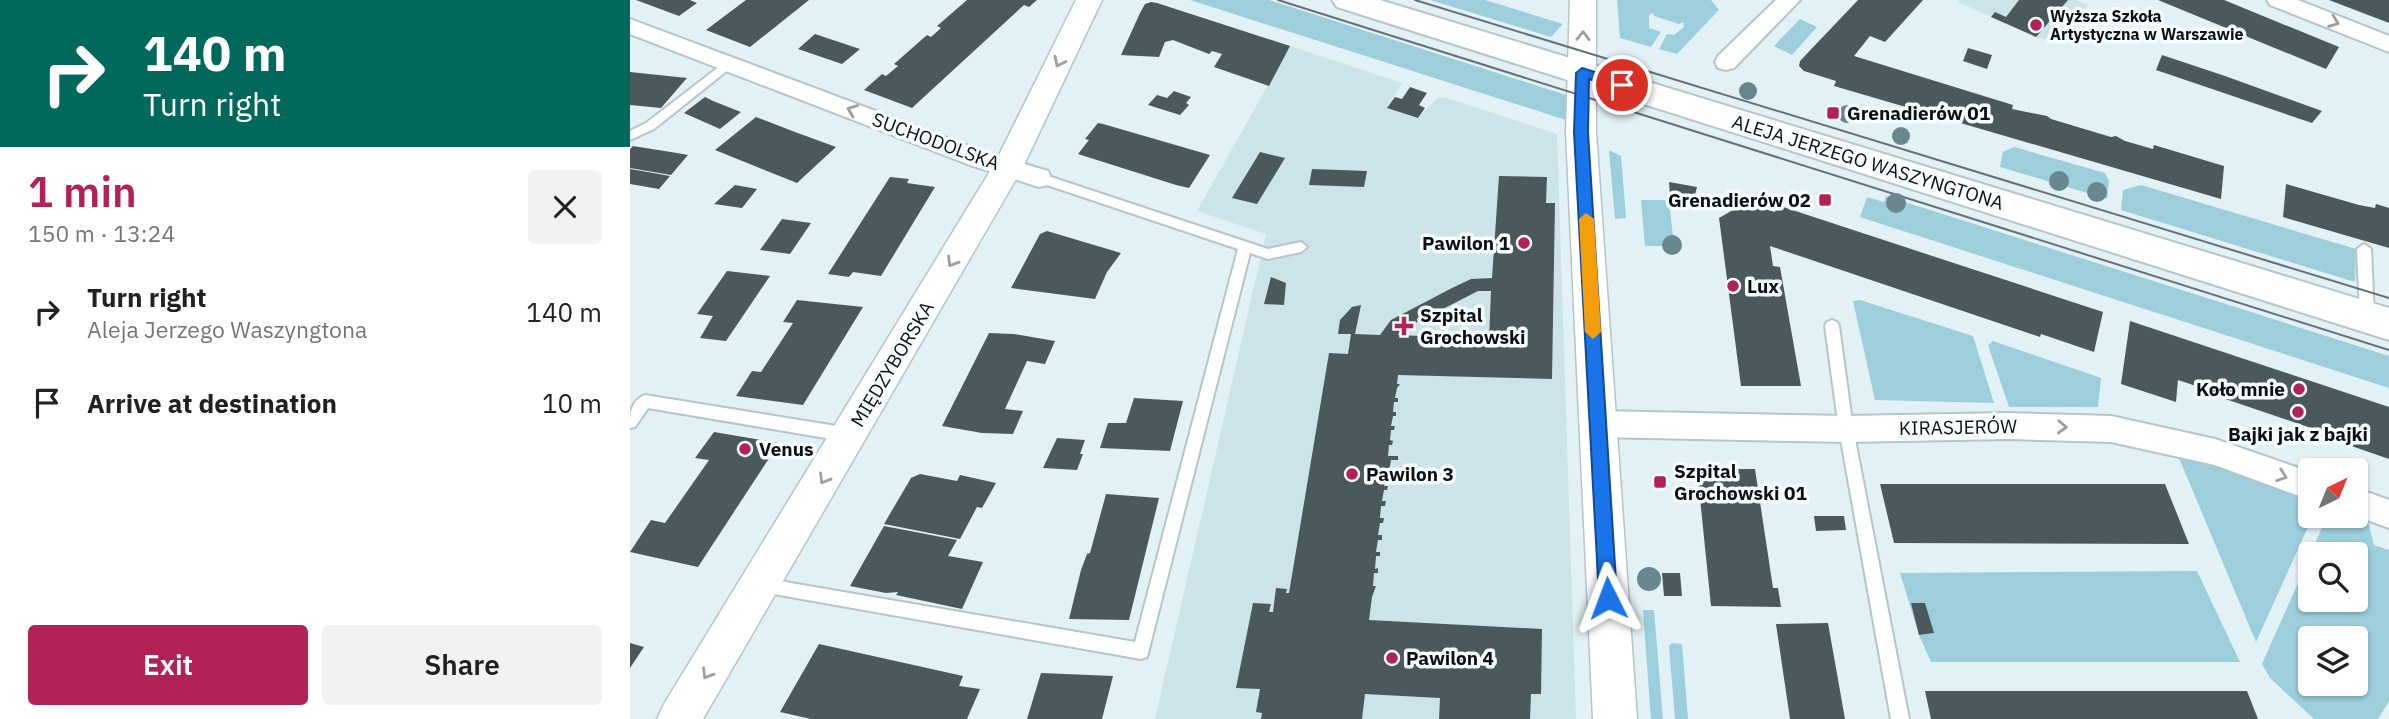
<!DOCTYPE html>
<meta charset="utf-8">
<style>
:root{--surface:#fff;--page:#f2f2f2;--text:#202124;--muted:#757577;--accent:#b22256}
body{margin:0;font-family:"IBM Plex Sans",sans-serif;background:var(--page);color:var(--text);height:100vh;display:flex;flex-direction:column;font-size:26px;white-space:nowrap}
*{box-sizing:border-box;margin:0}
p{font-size:23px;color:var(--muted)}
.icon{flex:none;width:38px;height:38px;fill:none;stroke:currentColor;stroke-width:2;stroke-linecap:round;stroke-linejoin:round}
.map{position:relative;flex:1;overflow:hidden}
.drawer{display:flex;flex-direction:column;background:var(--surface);width:630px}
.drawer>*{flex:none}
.top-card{background:#00695c;color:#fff;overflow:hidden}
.needle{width:46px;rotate:43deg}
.fabs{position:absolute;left:1668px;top:458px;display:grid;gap:14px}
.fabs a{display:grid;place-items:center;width:70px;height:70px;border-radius:7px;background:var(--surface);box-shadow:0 2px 5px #0004;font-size:35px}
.pin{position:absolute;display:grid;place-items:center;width:60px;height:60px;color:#fff;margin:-30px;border:4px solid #fff;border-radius:50%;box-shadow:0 2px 7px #0007}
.me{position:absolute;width:77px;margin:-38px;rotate:357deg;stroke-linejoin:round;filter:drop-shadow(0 0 5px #0008)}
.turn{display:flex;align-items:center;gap:24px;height:147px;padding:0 28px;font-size:32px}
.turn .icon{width:91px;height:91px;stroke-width:2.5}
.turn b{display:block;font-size:49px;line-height:60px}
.round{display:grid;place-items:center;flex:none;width:74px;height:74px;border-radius:7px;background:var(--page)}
.head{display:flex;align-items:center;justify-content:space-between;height:119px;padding:0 28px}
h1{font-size:42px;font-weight:600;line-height:52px;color:var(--accent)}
.button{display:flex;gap:14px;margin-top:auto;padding:14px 28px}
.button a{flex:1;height:80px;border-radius:7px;background:var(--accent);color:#fff;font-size:28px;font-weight:600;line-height:80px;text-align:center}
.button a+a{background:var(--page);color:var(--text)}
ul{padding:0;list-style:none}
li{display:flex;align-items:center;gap:21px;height:91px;padding:0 28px}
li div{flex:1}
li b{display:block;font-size:26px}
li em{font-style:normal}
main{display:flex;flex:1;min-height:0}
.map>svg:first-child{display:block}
.built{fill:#cce3e9}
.green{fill:#9ccedb;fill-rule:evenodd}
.building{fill:#4c595c;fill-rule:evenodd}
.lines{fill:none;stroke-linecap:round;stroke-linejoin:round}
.service-casing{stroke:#b6c5c8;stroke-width:4}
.minor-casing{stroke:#b6c5c8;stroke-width:4}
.tertiary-casing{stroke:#b6c5c8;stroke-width:3}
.secondary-casing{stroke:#b6c5c8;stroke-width:4}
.service{fill:#fff;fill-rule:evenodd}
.minor{fill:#fff;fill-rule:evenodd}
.tertiary{fill:#fff;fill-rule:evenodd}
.secondary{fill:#fff;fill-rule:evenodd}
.tram{stroke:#677073;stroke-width:2}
.tree{fill:#69878e}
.oneway{stroke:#9d9fa0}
.route{fill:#1a73e8;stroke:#114b97;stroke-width:2}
.slow{fill:#f59e0b}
.poi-dot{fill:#b22256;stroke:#f7fcfe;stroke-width:2.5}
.labels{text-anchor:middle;stroke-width:7;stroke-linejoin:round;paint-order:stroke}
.far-poi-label{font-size:16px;font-weight:bold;fill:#0b1012;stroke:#f7fcfe;text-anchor:start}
.poi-label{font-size:19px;font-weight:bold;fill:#0b1012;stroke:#f7fcfe;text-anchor:start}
.street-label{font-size:19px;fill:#0b1012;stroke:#f7fcfe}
</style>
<main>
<section class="drawer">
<div class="top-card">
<div class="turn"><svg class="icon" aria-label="right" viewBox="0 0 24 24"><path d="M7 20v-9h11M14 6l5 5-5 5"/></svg><div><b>140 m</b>Turn right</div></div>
</div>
<div class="head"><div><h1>1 min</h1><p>150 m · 13:24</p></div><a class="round"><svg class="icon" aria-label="close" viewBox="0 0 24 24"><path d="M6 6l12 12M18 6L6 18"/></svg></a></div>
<ul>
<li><svg class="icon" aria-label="right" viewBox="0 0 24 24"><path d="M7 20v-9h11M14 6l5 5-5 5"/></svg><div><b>Turn right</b><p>Aleja Jerzego Waszyngtona</p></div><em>140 m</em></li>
<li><svg class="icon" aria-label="arrive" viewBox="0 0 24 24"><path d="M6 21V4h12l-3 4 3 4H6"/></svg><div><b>Arrive at destination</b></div><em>10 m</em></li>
</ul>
<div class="button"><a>Exit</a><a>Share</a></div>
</section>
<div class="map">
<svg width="1759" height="719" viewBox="0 0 1759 719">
<rect width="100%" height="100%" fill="#e2f1f5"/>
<!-- built -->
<path class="built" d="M1329 0H1446L1458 5 1414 40 1328 2Z
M660 46 772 83 757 108 788 118 807 98 814 97 927 134 946 719H525L636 234 567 211Z"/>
<!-- green -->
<path class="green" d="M560 0H639L936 95V120Z
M800 0H855L933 24 921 37Z
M987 0H1081L1089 10 1047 54 1029 49 1037 34 1044 35 1054 27 1053 22 1049 24 1024 16 1023 13 1019 15V28L1031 32 1021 47 990 38Z
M1170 19 1187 27 1162 55 1144 46Z
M1384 147 1475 173 1479 181 1477 199 1370 167 1373 152Z
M979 150 991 156 996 218 985 219Z
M1511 185 1726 249 1725 282 1491 210 1493 190Z
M1256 196 1759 356V388L1230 217 1237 197 1254 202Z
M1011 200H1039L1044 246H1015Z
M1230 300 1343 336 1364 403 1245 400 1223 301Z
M1363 341 1471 378 1468 407H1379L1358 345Z
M1547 453 1680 494V516H1683L1626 642Z
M1726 510 1736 514 1744 545 1759 550V701L1748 719H1684L1640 678 1632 664 1680 556V600H1726V555H1680L1697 516H1726ZM1680 639H1726V684H1680Z
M1567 571 1610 662H1301L1289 635 1270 573Z
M1013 610H1024L1033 719H1021Z
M1042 643 1052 644 1058 719H1045L1039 646Z"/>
<!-- building -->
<path class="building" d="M6 0H60L67 3 49 16Z
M116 0H179L120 47 76 30Z
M337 0H407L399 7 394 5 282 108 234 90 252 74 256 76 268 66 264 64 297 35 301 37 311 28 307 26Z
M1228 0H1293L1255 42 1240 36 1224 56 1383 105 1382 109 1417 116 1421 119 1481 137 1486 136 1495 141 1523 149 1524 145 1594 166 1591 199 1204 86 1206 81 1174 71 1169 66 1170 61Z
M1389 0H1438L1406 37 1361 17 1365 12 1376 17Z
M1528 0H1594L1709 47 1696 69Z
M1699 0H1759V23Z
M521 2 527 3 660 46 639 86 584 67 592 54 582 51 579 54 543 40 535 42 529 57 491 55 510 13 515 4Z
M185 34 230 49 212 64 168 49Z
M1338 48 1362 55 1357 69 1333 61Z
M1532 55 1595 76 1692 111 1682 123 1526 70Z
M0 72 57 78 31 108 0 105Z
M780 87 797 93 789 105 795 108 788 118 757 108 765 97 772 99Z
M544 91 561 97 556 103 559 105 550 115 518 105 527 95 537 98Z
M75 97 83 101 111 112 90 129 54 113Z
M126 117 165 132 206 147 167 183 85 150Z
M468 123 473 124 580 155 559 188 546 185 448 154 459 140 455 139Z
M3 146 47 153 58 155 41 175 0 168V149Z
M630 152 655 158 627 204 602 198Z
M0 169 12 171 40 176 29 189 0 184Z
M682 169 737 171 734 187 679 185Z
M869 176 917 177 916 203H925L922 379 768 375 767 384H770L767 388 765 398H768V402H764L763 412H766V416H763L761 426H765L764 430H761L760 440 763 441 762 445H759L758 456H768V460H761L759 472H766V476H756L754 486H758L757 490H754L752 501H756L755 506H751L750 518H754L753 523H750L748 535H752V540H748L746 552H750V556H746L745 569 748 568V573H744L743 586H746L742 597 739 620 912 629 911 694H901L900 719H809L810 698 735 694 732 719H631L632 713 626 712 630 689 606 688 623 603 641 604 639 612H643L646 588 657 589 656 593H659L699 353 718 354 721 334H708L710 320 722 307 731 305 725 334 750 335 761 320 822 288 841 279 862 278ZM848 291H861L859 339 768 335 770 331Z
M260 177 279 179 277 183 305 187 251 276 223 272 219 277 198 274Z
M1039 182 1067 187 1064 199 1040 196Z
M1656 184 1729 205 1745 208 1746 204 1759 208V248L1653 217Z
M105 185 127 189 112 208 84 204Z
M1115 203 1145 212 1147 205 1473 312 1464 352 1411 334 1410 337 1140 246 1143 266 1150 267 1171 386H1111L1089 218Z
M152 219 181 223 160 254 130 250Z
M417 231 491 253 477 272 465 299 381 288 410 234Z
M97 271 140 276 96 341 70 338 83 316 67 314Z
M641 277 656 283 654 305 634 304Z
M167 300 233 307 173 405 106 396 122 371 131 372 163 323 153 322Z
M1500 321 1759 407V459L1684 433V429L1572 391V388L1548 380 1546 402 1491 384Z
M359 333 384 334 425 341 415 364 397 361 375 409 393 411 383 434 352 433 312 426Z
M504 398 553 401 540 451 470 448 478 423H496Z
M84 432 149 443 68 567 0 552 21 520 35 523 79 460 65 458Z
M427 438 455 440 450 454H453L447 470 413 468Z
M1067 469H1125L1143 588H1148L1151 607 1081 606Z
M290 474 327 481 330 475 366 483 352 508 347 507 330 539 254 524 281 478Z
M1250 484H1535L1559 544 1264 543Z
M476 494 529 498 499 620 439 619 451 570 457 554 460 553Z
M1184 516H1214L1216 530 1186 531Z
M254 526 327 540 318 556 353 562 332 609 266 595 268 592 256 593 220 586Z
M1032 573H1050L1052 596H1034Z
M1281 603H1295L1304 633 1289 635Z
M1198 623 1215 719H1160L1146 624Z
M0 643 14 647 0 668Z
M189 644 333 676 329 686 350 689 337 719H181L150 712Z
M411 673 483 676 472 719H397Z
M1295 691H1617L1628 719H1301Z"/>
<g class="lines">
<defs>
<path id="service" d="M99 59 105 63 103 66 24 129 0 140V131L16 123Z
M409 173 638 249 671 242 677 247 671 252 638 259 620 253 517 657 511 659 126 591 124 586 126 581 132 578 505 642 608 249 405 181 403 178 405 175Z
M1734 244 1741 249 1744 317 1742 321H1732L1730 317 1727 249Z
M1202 320 1207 322 1209 326 1223 429 1279 719H1261L1209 429 1195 326 1197 322Z
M15 395 219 428 224 430 226 435 224 440 219 442 18 408 5 427 0 428C0 415 0 401 15 395Z"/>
<path id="minor" d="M1146 0H1170L1104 68 1096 70 1088 68 1085 62 1088 56Z
M1637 0H1668L1759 36V52L1640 5Z
M0 19 358 153 418 171 421 178 418 185 409 187 340 165 0 34Z
M968 411 1216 416 1378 413 1481 416 1585 439 1680 472V500L1585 465 1481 442 1378 439 1216 442 968 437 958 433 953 424 958 415Z
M1726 488 1759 500V528L1726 516Z"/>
<path id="tertiary" d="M446 0H472L393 167 73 719H27L34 704 365 163Z
M940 0H966V132L1007 719H963L936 132Z"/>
<path id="secondary" d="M702 0H750L1759 308V340L707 7Z"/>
</defs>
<!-- service casing -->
<use href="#service" class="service-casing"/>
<!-- minor casing -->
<use href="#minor" class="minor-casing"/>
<!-- tertiary casing -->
<use href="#tertiary" class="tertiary-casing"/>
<!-- secondary casing -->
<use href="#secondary" class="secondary-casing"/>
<!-- service -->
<use href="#service" class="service"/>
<!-- minor -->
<use href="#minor" class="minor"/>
<!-- tertiary -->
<use href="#tertiary" class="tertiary"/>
<!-- secondary -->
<use href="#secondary" class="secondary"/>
<!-- tram -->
<path class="tram" d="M648 0 1759 350
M785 0 1759 298"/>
</g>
<!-- trees -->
<g class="tree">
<circle cx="1118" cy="91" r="9"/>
<circle cx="1217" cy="114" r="9"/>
<circle cx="1271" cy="136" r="9"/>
<circle cx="1429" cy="181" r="10"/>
<circle cx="1467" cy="192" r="10"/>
<circle cx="1266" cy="203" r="10"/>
<circle cx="1042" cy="245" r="10"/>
<circle cx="1019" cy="579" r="12"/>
</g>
<!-- one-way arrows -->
<defs><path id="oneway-chevron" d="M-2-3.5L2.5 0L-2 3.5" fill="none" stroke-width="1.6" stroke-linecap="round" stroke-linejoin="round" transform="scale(1.75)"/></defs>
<g class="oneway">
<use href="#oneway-chevron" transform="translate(1704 22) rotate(21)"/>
<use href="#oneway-chevron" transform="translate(953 36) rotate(-89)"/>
<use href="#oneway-chevron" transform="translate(429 62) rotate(116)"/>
<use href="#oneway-chevron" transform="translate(222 110) rotate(-159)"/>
<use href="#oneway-chevron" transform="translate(322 262) rotate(121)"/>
<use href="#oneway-chevron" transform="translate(1432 427) rotate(2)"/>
<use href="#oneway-chevron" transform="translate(1652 476) rotate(20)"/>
<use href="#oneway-chevron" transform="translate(194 479) rotate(121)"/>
<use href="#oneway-chevron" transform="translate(77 674) rotate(121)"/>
</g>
<!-- route -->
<path class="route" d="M952 68 997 82 999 85 992 90 959 79 958 132 987 598 985 605 978 607 972 605 969 598 944 132 946 73Z"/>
<!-- slow -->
<path class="slow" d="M956 213 964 219 971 332 963 339 955 332 949 219Z"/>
<!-- markers -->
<g class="poi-dot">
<circle cx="1406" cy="25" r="7"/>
<rect x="1196" y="106" width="14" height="14" rx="3.5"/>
<rect x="1188" y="193" width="14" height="14" rx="3.5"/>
<circle cx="894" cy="243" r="7"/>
<circle cx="1103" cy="286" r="7"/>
<path d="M770.5 315.5h7v7h7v7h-7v7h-7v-7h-7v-7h7z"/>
<circle cx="1669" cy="389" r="7"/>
<circle cx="1668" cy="412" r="7"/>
<circle cx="115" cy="449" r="7"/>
<circle cx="722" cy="474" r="7"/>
<rect x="1023" y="475" width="14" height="14" rx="3.5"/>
<circle cx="762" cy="658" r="7"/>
</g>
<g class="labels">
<!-- far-poi labels -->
<g class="far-poi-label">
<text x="1420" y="22">Wyższa Szkoła<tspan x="1420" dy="18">Artystyczna w Warszawie</tspan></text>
</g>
<!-- poi labels -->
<g class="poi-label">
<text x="1217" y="120">Grenadierów 01</text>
<text x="1181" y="207" text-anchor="end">Grenadierów 02</text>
<text x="880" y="250" text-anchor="end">Pawilon 1</text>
<text x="1117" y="293">Lux</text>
<text x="790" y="322">Szpital<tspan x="790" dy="22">Grochowski</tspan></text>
<text x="1655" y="396" text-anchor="end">Koło mnie</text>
<text x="1668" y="441" text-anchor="middle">Bajki jak z bajki</text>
<text x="129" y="456">Venus</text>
<text x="1044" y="478">Szpital<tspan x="1044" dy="22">Grochowski 01</tspan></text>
<text x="736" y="481">Pawilon 3</text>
<text x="776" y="665">Pawilon 4</text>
</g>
<!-- street labels -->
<g class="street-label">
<text transform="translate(306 141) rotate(20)" y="7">SUCHODOLSKA</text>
<text transform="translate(1238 162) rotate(17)" y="7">ALEJA JERZEGO WASZYNGTONA</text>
<text transform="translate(262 364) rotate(-59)" y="7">MIĘDZYBORSKA</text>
<text transform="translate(1328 427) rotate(-1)" y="7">KIRASJERÓW</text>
</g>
</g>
</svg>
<div class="fabs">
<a><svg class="needle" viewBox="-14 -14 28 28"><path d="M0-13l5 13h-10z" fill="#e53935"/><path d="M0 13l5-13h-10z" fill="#757577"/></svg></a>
<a><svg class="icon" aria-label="search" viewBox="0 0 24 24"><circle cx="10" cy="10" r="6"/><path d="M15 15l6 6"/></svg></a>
<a><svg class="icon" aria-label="layers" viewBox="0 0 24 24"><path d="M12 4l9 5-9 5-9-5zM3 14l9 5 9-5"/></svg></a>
</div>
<div class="pin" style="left:992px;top:85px;background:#d93025"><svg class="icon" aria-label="arrive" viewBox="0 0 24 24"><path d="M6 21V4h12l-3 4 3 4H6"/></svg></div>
<svg class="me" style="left:978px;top:598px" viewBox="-20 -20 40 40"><path d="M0-17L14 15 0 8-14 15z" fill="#1a73e8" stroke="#fff" stroke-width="4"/></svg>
</div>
</main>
